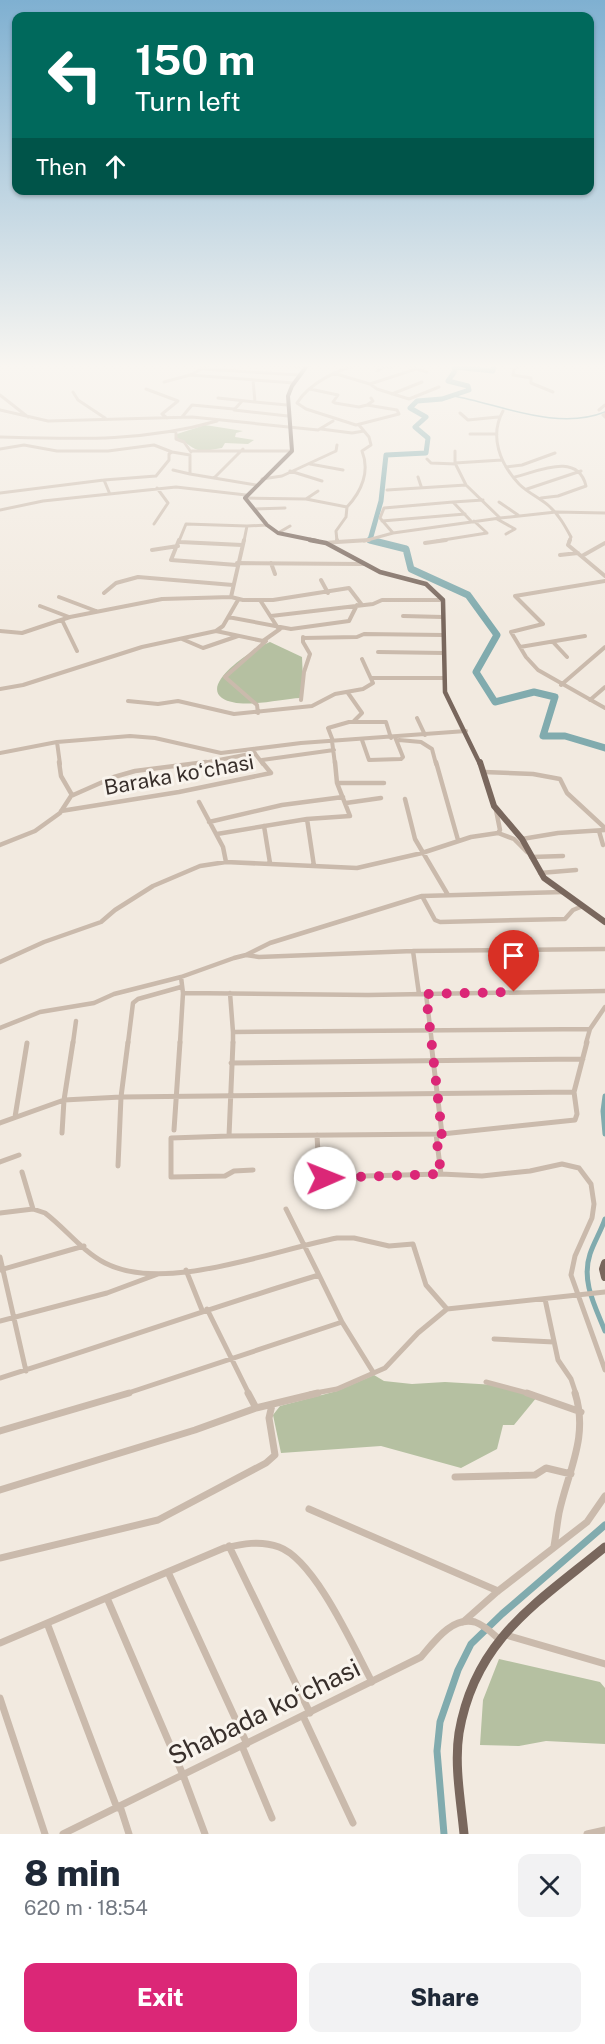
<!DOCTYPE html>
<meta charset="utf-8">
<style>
:root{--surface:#fff;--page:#f2f2f3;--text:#1f2937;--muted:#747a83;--accent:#db2777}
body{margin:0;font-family:"Public Sans",sans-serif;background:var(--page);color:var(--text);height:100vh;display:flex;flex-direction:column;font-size:22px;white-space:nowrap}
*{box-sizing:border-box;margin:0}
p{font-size:20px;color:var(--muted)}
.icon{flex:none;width:33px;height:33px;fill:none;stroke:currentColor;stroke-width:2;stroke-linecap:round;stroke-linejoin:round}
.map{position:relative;height:1834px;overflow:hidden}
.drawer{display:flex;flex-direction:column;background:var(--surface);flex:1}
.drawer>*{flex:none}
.banner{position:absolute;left:12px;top:12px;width:582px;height:183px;border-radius:12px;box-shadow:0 2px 4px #0004;background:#00695c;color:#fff;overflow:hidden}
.pin{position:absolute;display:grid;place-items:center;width:51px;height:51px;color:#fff;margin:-62px -26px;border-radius:50% 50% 50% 0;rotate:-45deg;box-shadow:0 0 6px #0007}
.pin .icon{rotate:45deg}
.me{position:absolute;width:66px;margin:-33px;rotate:89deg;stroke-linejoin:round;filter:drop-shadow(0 0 4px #0008)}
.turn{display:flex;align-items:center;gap:21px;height:126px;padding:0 24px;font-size:27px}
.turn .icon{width:78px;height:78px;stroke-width:2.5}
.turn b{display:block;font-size:42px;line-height:51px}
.then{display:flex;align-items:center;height:57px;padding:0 24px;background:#0003;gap:12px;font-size:22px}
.round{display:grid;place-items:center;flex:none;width:63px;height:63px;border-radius:12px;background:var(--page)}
.head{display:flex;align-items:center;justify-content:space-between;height:102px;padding:0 24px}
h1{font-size:36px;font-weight:800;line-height:45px}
.cta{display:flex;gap:12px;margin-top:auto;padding:12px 24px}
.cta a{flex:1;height:69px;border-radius:12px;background:var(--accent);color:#fff;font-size:24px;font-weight:800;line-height:69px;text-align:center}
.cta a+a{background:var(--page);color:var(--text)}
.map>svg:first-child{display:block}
.green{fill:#b5c0a1}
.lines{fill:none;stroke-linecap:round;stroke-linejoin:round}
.stream{stroke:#81abae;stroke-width:1.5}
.canal-far1{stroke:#81abae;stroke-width:5}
.canal{stroke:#81abae;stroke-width:7}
.river-far1{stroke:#81abae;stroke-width:5}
.river{stroke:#81abae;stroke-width:7}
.minor-far4{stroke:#cabaac;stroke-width:3}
.minor-far3{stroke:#cabaac;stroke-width:4}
.minor-far2{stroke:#cabaac;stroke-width:4.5}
.minor-far1{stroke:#cabaac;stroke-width:5}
.minor{stroke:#cabaac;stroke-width:7}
.major-far4{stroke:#79675d;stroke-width:4}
.major-far3{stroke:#79675d;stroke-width:4.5}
.major-far2{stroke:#79675d;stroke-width:6}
.major-far1{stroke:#79675d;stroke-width:8}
.major{stroke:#79675d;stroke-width:9}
.route{stroke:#db2777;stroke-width:10;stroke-dasharray:0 18}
.labels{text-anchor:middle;stroke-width:6;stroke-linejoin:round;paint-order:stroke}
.street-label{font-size:21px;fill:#382f2b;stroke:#f9f4ed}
.near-street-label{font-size:26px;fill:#382f2b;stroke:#f9f4ed}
</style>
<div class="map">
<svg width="605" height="1834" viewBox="0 0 605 1834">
<rect width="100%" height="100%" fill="#f2eae0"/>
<!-- green -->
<path class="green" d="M205 425 243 431 236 433 235 437 254 440 248 444 225 443 222 448C214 449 206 452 198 450 189 447 185 440 176 438L177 434Z
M270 642 302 657 303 680 300 698C279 699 240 710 222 698 200 682 258 646 270 642Z
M374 1375 384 1381 412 1384 445 1382 496 1385 537 1397 514 1425H503L497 1449 461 1468 381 1446 281 1453 273 1415 280 1406 337 1391Z
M499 1659 600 1682 605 1688V1744L546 1741 519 1746 480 1745 483 1700Z"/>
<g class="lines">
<!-- stream -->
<path class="stream" d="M454 396C501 405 558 431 605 412"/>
<!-- canal-far1 -->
<path class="canal-far1" d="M605 1096 603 1111 605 1134
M605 1219C601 1231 594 1242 590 1254 581 1281 595 1306 605 1331"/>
<!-- canal -->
<path class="canal" d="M444 1834 437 1751 440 1722 458 1670 471 1644 502 1614 605 1525"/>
<!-- river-far1 -->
<path class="river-far1" d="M375 541 370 540 381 501 386 455 426 453 428 438 415 427 426 417 410 408 417 401 442 399 469 390 468 386 448 381 455 371 454 367 493 371 494 363"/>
<!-- river -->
<path class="river" d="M370 540 406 549 411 569 468 595 497 635 476 672 495 702 534 692 555 697 543 736H565L605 748"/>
<!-- minor-far4 -->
<path class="minor-far4" d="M239 363 307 367
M360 363C337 371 310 382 297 403L306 409 356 425 399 414 397 410 367 405 373 401 371 398
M369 363 389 367 401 363
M525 363 514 369 513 375 531 378V383L553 392
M202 369 300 375
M416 369 427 372
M377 371 386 366
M333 373 370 384 416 369 407 363
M190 375 294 383
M253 380 255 402 287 405
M164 382 190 375 213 363
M370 384 377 389 409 399 439 387
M146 389 178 401 162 414 167 418
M310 389 338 395 333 402 335 403 359 407 367 405
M73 392 78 400 105 418
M392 394 422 382
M0 395 28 417
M218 398 255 402
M242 401 234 410 288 416
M0 410 48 421 192 417 318 430 333 421
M599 410 605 405
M503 411C489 436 500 464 519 484 528 493 540 498 549 506 559 515 565 526 571 537L569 541
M460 413 468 420 498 417
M605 414 603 415 605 417
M182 417 192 405 234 409
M321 429 352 433 364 431
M176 433V439L184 442 191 452
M470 434H497
M0 437C75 439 144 442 217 421
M0 449 24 445 57 451H108L154 445 172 452
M192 451H292
M455 451V463L502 460
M427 459 431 463 456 464
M455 463 466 485 500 518 556 512 605 513
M310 464 343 470
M506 467 522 465 555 453
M173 470 190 474
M290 471 322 481
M418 477 421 486
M515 477C539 471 578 452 586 486L558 496 541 498
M214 478 243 449
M262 479 282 476 336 451 337 445
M527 489 581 471
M387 490 466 485
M109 492 104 480 156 476 169 460V454L172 452 190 455V474L256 485
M0 493 104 480
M245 498 306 499 347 507 346 517 336 531 337 541
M306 499 318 491
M499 502 518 515
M347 507C362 491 370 471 362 451L371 445 369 437 359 425
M254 509 285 508
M0 510 43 501 176 487 246 495
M497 519 515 529 506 534
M382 521 465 514
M471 521 453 502 483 500
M154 524 168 503 157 488
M278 533 290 526
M393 533 380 518 384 508 453 502
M179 541 186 524 247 526
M244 541 247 526 267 525
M364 541 393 533 500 518
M437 541 487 533 474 521"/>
<!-- minor-far3 -->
<path class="minor-far3" d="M179 540 171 560 237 565
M570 540 568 545 605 576
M180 542 242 545
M337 542 369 540
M326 543 337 542V540
M425 543 446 540
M152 550 178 546
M560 555 578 553
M582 556 605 543
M237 563 364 564
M271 563 275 574
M321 580 328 593
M605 581 515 596 543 624 511 632 526 657 538 670 605 708
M104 593 116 583 138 577 233 585
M59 597 96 611
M231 597 244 540
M260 600 278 628
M40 606 69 617
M271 616 373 604 382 600H443
M403 616 443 617
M228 617 291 629 349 621 357 605
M62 620 77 651
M0 631 22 633 70 617 162 599 231 597 243 600H273L349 588 362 605
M216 631 263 641 280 629
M303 638 357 637 364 634 443 635
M182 639 203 648 238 636
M553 642 567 657
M520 647 585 636
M378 652 444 653
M371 678H444
M561 685 605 647
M0 689 23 685 142 647 216 631 223 626 238 600
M348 693 362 713 354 721
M301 700 304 672 310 654 303 642V637
M590 700 605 687
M128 701 158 704 178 701 234 714 312 706 335 694 363 689 373 683 362 659
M258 713 257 705 225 677 266 641
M417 718 425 735
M362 740 369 760 401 759 403 757 395 737
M399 740 421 742 432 749 436 764
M332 741 335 764
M333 741 328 728 349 722H386L391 738
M57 742 60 764
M253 751 263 764
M0 753 57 742 130 736 155 738 221 753 301 743 466 731
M262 760 334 750
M198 764 255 753"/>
<!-- minor-far2 -->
<path class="minor-far2" d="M59 762 61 776 72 795
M436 762 458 840
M484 772 533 774 560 779 567 793 605 828
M337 783H384
M405 799 415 839 448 895
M199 802 223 847 226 862
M346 803 381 798
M61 811 179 792 271 773 262 762
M307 819 314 866
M209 822 282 805 343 797
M264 826 270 863
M599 831 603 845
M498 833 514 839 527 852
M217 834 307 819 350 816 337 783 335 762
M522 839 558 833 605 830
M0 845 35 831 60 813 71 796 114 777 135 771 206 762
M531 857 563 856
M540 873 576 870
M422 896 435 920 440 922 565 919 573 910 583 906
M413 951 419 994
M246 955 270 943 422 896 564 892
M0 962 44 942 101 922 115 910 153 886 200 866 226 862 357 868 422 853 471 837 498 833 500 830 496 810
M183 993 368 995 605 991
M230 993 233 1032
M426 994 432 1043
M0 1028 40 1012 94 1003 114 994 181 977 234 958 246 955 259 957 413 951 605 949
M590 1029 605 1007
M73 1043 76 1021
M128 1043 133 1003 138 999 181 987
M180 1043 183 993 181 977
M233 1043V1032L590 1029
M586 1043 590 1029"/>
<!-- minor-far1 -->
<path class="minor-far1" d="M233 1042 229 1136 442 1134 575 1120 577 1114 574 1092 587 1042
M431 1042 442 1134
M231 1063 583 1059
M15 1117 27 1043
M0 1123 64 1100 121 1097 574 1092
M174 1130 180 1042
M62 1133 64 1100 73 1042
M436 1134 441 1174
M317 1135 319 1172 325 1177 441 1174 482 1176 530 1171 562 1164 579 1168 591 1184 594 1204 592 1218 575 1256 571 1275 605 1370
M229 1136 171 1138V1177L225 1176 234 1171 253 1170
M0 1162 19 1155
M118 1166 121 1097 128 1042
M22 1172 33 1209
M0 1213 33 1209 45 1213C65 1228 82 1251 105 1263 165 1294 273 1250 337 1238H354L389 1246 413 1244 426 1285 447 1309
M0 1257 26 1371
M0 1270 84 1246
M186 1270 202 1310
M319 1275 342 1322
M545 1299 558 1360 571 1379 576 1394
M207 1309 249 1394
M0 1321 107 1293 158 1274
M494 1339 554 1342
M0 1378C107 1345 212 1307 319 1275L286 1209
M486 1382 531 1394
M125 1394 342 1322 373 1372
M310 1394 337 1389 385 1368 418 1333 447 1309 605 1292"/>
<!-- minor -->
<path class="minor" d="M248 1393 256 1408 318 1393
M527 1393 581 1412
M0 1431 129 1393
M455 1477 535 1475 546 1468 571 1474
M0 1490 195 1430 256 1408
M309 1509 498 1591
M229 1546 310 1713
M554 1546C556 1535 557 1524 559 1513 568 1471 589 1437 575 1393
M0 1558 158 1520 266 1463 275 1455 269 1418 272 1405
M168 1572 247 1744
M107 1598 183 1775 205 1834
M463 1622 498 1591 587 1522 605 1496
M47 1623 117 1808
M506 1635 605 1664
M0 1643 224 1548C242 1544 260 1540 279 1547 315 1560 354 1648 372 1682
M0 1698 45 1834
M303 1716 353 1823
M242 1746 272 1818
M120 1806 129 1834
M63 1834 421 1657C434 1642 452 1616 475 1622 484 1625 492 1633 499 1639
M587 1834 605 1830"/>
<!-- major-far4 -->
<path class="major-far4" d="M309 363 292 386 288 396 292 451 245 498 267 525 278 533 317 541"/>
<!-- major-far3 -->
<path class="major-far3" d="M310 540 326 543 380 572 426 584 443 600 445 692 480 764"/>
<!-- major-far2 -->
<path class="major-far2" d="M480 762 494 806 522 839 544 878 605 922"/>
<!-- major-far1 -->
<path class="major-far1" d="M605 1263 603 1269 605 1277"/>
<!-- major -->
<path class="major" d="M464 1834C461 1802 454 1765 459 1733 475 1639 537 1603 605 1547"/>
</g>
<!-- sky -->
<linearGradient id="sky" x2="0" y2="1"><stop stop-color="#7fb0d1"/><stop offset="0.59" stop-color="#f9f6f1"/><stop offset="1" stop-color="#f9f6f1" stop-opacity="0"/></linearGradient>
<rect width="605" height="620" fill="url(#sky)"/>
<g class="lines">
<!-- route -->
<path class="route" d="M325 1178 441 1174 436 1134H442L426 994 514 992"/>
</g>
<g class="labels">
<!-- street labels -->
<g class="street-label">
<text transform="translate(179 775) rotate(-10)" y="7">Baraka koʻchasi</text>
</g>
<!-- near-street labels -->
<g class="near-street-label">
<text transform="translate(264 1712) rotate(-26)" y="9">Shabada koʻchasi</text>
</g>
</g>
</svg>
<div class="pin" style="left:514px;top:992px;background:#d93025"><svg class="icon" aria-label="arrive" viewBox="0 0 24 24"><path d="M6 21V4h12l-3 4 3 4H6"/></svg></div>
<svg class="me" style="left:325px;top:1178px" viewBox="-20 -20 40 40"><circle r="19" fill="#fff"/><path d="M0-13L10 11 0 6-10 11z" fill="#db2777"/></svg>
<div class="banner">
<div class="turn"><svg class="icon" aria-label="left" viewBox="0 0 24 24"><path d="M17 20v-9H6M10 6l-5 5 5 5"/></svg><div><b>150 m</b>Turn left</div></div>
<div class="then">Then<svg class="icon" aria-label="ahead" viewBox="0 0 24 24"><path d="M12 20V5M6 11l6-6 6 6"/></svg></div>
</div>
</div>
<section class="drawer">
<div class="head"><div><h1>8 min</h1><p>620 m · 18:54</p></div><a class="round"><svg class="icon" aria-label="close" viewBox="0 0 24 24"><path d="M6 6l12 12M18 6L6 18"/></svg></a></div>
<div class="cta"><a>Exit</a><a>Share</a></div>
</section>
